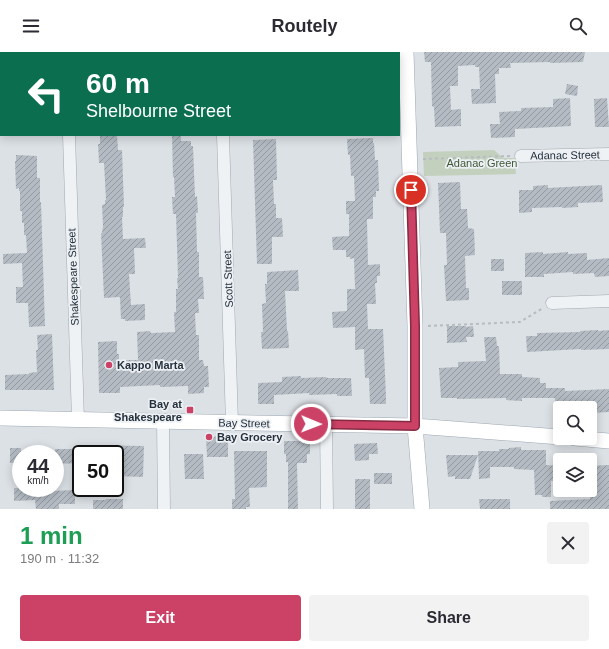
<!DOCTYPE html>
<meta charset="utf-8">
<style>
:root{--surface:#fff;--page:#f2f2f3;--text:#2b2b33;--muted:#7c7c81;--accent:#cb4266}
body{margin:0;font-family:Arial,sans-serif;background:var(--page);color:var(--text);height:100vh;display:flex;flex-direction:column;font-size:15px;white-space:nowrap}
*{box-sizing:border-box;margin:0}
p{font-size:13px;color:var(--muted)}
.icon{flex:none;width:22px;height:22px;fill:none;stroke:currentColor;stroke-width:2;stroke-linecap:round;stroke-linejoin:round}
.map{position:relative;height:457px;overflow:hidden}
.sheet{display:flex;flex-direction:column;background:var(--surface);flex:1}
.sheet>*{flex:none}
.hud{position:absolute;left:0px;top:0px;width:400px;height:84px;box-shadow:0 2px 10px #0003;background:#0b6e4f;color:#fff;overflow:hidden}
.buttons{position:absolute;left:553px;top:349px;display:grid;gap:8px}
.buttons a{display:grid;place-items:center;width:44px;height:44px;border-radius:4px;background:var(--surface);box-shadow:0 2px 10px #0003;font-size:20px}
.speed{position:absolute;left:12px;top:393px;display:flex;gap:8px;font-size:20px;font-weight:700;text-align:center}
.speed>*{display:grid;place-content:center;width:52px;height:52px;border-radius:50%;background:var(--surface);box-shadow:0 2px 10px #0003;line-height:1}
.speed small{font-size:10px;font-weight:400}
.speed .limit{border:2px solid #111;border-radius:6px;background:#fff;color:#111}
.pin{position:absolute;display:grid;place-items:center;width:34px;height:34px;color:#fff;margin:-17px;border:2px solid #fff;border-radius:50%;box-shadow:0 1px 4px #0007}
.me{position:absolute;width:44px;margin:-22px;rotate:91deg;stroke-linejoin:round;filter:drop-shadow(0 0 3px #0008)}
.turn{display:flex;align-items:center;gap:14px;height:84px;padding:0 20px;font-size:18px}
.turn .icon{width:52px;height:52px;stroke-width:2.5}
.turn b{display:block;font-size:28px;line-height:34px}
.round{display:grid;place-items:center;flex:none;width:42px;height:42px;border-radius:4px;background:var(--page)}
.summary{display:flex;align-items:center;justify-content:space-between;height:68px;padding:0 20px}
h1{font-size:24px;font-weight:700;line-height:30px;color:#1e9e55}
.action{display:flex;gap:8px;margin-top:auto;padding:8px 20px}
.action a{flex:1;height:46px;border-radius:4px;background:var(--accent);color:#fff;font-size:16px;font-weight:700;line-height:46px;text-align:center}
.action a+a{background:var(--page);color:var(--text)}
header{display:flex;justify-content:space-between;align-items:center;height:52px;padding:0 20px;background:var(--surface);font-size:18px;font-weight:700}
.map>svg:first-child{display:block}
.green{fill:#c4d0be}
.building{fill:url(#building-hatch)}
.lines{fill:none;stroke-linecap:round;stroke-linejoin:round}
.minor-casing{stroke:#a2a9b0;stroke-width:13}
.major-casing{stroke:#9ca7b2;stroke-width:16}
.path{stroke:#b7bcc1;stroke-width:2;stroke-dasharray:3 3;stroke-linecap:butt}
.minor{stroke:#eff2f5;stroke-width:12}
.major{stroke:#fff;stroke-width:15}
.route-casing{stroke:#842b42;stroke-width:10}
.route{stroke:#cb4266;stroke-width:7}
.poi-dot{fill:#cb4266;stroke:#ecf0f4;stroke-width:1.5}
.labels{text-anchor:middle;stroke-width:3.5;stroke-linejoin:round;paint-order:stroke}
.street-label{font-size:11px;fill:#26313c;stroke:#ecf0f4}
.park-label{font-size:11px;fill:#3f5834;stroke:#ecf0f4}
.poi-label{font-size:11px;font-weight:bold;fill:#26313c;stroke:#ecf0f4;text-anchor:start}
</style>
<header><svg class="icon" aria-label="menu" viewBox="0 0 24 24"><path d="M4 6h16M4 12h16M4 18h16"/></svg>Routely<svg class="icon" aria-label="search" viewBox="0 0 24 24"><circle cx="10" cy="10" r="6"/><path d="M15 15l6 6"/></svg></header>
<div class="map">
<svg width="609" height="457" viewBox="0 0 609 457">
<defs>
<pattern id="building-hatch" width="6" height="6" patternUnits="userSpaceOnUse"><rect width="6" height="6" fill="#b4bbc3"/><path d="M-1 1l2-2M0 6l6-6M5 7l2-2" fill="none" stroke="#9299a0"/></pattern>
</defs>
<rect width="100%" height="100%" fill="#dce1e6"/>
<!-- green -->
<path class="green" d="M494 98 503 106H515L516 122 424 124 423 100Z"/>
<!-- building -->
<path class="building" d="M424 0H585L583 10 550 11V10L510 11 511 16H499V22H495L496 51 472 52 471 37H480L479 15H475V13L458 14V34H450L451 58 461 57V74L435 75 434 55 432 54 431 10H425Z
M567 32 578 34 577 44 565 42Z
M570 46 571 74 515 77V85L491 86 490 72H500L499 60 521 59V56L553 55V47Z
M607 46 609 75H595L594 47Z
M100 83H117L118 98H122L124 155H123V165H122L123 187 145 186 146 196H134L135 222H129L131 253 145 252V268L125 269V267H121L120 246 119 245 104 246 101 181H102L103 174 102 153 105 152V148H106L104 111H99L98 92H100Z
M172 83H181V89H191V94H193L195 145 197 144 198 161H196L197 200H199V225H203L204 247H198L199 261H195L196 283H199V308H203L204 314H208L209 335H204V341L188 342V334L160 335V333L120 335V341H99L98 290 117 289V302H119V308H138L137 280 150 279 151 281 175 280 174 260H176V237H178L177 226H178L176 162H173L172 145H175L174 125H173Z
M373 86V91H374L375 108H378L379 139H376V145H373V167H367L368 213 380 212V224H377V231H375L376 252H367L368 277H383L386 345V352H370L369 326H365L364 297 355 298V275L333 276 332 260 347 259V237H355L354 206 350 207V205H346V198H333L332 185 349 184V162H346V149H355L354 124H351L350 103H348L347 87Z
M276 87 277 128H273L274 152H276V166H282L283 185H272V212H257L253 88Z
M16 103 37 104V126H40V150H41L45 274 29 275 28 251H16V235H23L22 211 3 212V202L27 201 26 183H24V171H22V159H20V139H19V136L16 137 15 109H16Z
M460 130 461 157H467L468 176 474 177 475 203 465 204 466 236H469V248L446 249 444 213H447L446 181H440L438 131Z
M548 133V136L602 133 603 150 578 151V155L562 156V155L532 156V160L519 161V138H533V134Z
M543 200V202L568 200V202L587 201V208L609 206V224L595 225 594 221 573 222V220L544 222V225H525V201Z
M491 207H504V219H491Z
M298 218 299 239H285L287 279H288L289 296 262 297 261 280H263L262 252 266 251 265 232H267V220Z
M502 229H522V243H502Z
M447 274H466V275L473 274 474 285H466L467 290 447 291Z
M598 278V279L609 278V297L581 298V297L527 300 526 284H537V281L580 280V279Z
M52 282 54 338H5V323L29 322V321L37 320 36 298H38L37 283Z
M484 285H496L497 294H499L500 322H522V325L540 326V331H546V336H565V339L609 337V360L590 361V356H555V346H522V349L506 348V346L457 347V346H441L439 316 458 315V310L486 309Z
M301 324V326L326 325 327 326H351L352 344H337V342L309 343V341L274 343V352H258V331L282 330V325Z
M228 384V405H207L206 385Z
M284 389H310V402H307V411H297L298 457H288V410H286V402H284Z
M377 391 378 402H369V408L355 409 354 392Z
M88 393 144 394 143 425 115 424V402H81V411L55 412V397H81V399Z
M521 395V398H546V413L560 414V429H551V445H542V443H535L534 418 514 417V415H490V426L479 427 478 399H499V397H509V396Z
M10 396H21V411H10Z
M234 399H267V435L249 436 250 455H246V457H232V447H235Z
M184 402H203L204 427H185Z
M446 403H478L470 427H455V424L448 425Z
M609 413V457H550V449L590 447V414Z
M374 421H392V432H374Z
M355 427H370V457H355Z
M14 436H51V439L75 438V452H59V457H36L35 448 14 449Z
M105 447H123V457H93V448H106Z
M479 447H510V457H480Z"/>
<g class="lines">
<defs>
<path id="minor" d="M66 0V1
M220 0V1
M69 83 78 368
M223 83 232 371
M521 104 609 102
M552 251 609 249
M163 370 164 457
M326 372 327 457"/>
<path id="major" d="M406 0 415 274V374L422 457
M0 366 415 374 560 385
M575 386 609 389"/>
</defs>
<!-- minor casing -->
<use href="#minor" class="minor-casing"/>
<!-- major casing -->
<use href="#major" class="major-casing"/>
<!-- path -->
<path class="path" d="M423 107 511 104
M428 274 520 270 543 256"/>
<!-- minor -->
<use href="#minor" class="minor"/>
<!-- major -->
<use href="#major" class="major"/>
</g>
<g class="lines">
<defs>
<path id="route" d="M311 372 415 374V274L411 138"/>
</defs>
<!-- route casing -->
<use href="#route" class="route-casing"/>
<!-- route -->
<use href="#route" class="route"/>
</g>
<!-- markers -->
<g class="poi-dot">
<circle cx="109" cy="313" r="4"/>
<rect x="186" y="354" width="8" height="8" rx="2"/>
<circle cx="209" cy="385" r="4"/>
</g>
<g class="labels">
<!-- street labels -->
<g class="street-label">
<text transform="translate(565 103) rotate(-1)" y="4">Adanac Street</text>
<text transform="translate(73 225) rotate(-92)" y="4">Shakespeare Street</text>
<text transform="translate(228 227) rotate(-92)" y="4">Scott Street</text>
<text transform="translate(244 371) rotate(1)" y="4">Bay Street</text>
</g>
<!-- park labels -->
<g class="park-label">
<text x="482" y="115">Adanac Green</text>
</g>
<!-- poi labels -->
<g class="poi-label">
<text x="117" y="317">Kappo Marta</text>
<text x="182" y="356" text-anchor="end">Bay at<tspan x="182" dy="13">Shakespeare</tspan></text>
<text x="217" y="389">Bay Grocery</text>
</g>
</g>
</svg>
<div class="buttons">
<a><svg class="icon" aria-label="search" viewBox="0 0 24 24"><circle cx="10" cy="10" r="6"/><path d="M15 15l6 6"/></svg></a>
<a><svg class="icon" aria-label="layers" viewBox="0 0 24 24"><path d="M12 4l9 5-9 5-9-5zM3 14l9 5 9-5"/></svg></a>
</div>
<div class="speed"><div>44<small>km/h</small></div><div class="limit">50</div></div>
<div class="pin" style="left:411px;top:138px;background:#d93025"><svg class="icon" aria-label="arrive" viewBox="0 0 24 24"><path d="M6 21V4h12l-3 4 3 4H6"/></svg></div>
<svg class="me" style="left:311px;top:372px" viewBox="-20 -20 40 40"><circle r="17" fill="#cb4266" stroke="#fff" stroke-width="3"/><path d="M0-11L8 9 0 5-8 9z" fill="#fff"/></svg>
<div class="hud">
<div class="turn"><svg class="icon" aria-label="left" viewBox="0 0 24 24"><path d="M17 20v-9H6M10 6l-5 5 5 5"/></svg><div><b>60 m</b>Shelbourne Street</div></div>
</div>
</div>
<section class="sheet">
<div class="summary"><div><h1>1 min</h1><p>190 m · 11:32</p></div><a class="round"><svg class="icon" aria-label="close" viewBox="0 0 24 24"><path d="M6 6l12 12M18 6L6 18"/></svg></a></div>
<div class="action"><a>Exit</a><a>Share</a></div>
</section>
